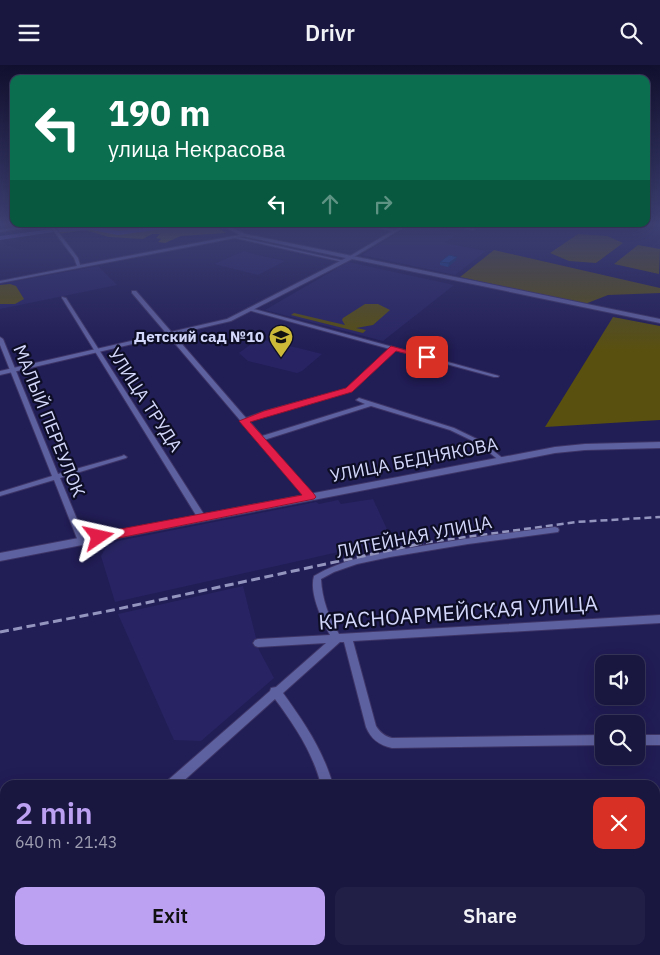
<!DOCTYPE html>
<meta charset="utf-8">
<style>
:root{--surface:#191640;--page:#221f47;--text:#f1f3f6;--muted:#9f9fb1;--line:#373559;--accent:#bca0f2}
body{margin:0;font-family:"IBM Plex Sans",sans-serif;background:var(--page);color:var(--text);height:100vh;display:flex;flex-direction:column;font-size:19px;white-space:nowrap}
*{box-sizing:border-box;margin:0}
p{font-size:16px;color:var(--muted)}
.icon{flex:none;width:28px;height:28px;fill:none;stroke:currentColor;stroke-width:2;stroke-linecap:round;stroke-linejoin:round}
.map{position:relative;flex:1;overflow:hidden}
.sheet{position:absolute;left:0px;top:715px;width:660px;height:175px;display:flex;flex-direction:column;background:var(--surface);border-radius:15px 15px 0 0;box-shadow:0 5px 20px #0002,0 0 0 1px var(--line)}
.sheet>*{flex:none}
.banner{position:absolute;left:10px;top:10px;width:640px;height:152px;border-radius:10px;box-shadow:0 5px 20px #0002,0 0 0 1px var(--line);background:#0b6e4f;color:#fff;overflow:hidden}
.buttons{position:absolute;left:595px;top:590px;display:grid;gap:10px}
.buttons a{display:grid;place-items:center;width:50px;height:50px;border-radius:10px;background:var(--surface);box-shadow:0 5px 20px #0002,0 0 0 1px var(--line);font-size:25px}
.pin{position:absolute;display:grid;place-items:center;width:42px;height:42px;color:#fff;margin:-21px;border-radius:10px;box-shadow:0 2px 8px #0006}
.me{position:absolute;width:55px;margin:-28px;rotate:79deg;stroke-linejoin:round;filter:drop-shadow(0 0 4px #0008)}
.turn{display:flex;align-items:center;gap:18px;height:105px;padding:0 15px;font-size:22px}
.turn .icon{width:65px;height:65px;stroke-width:2.5}
.turn b{display:block;font-size:35px;line-height:42px}
.lanes{display:flex;align-items:center;height:48px;padding:0 15px;background:#0003;justify-content:center;gap:25px;direction:ltr}
.lanes .off{opacity:.35}
.round{display:grid;place-items:center;flex:none;width:52px;height:52px;border-radius:10px;background:var(--page)}
.summary{display:flex;align-items:center;justify-content:space-between;height:85px;padding:0 15px}
h1{font-size:30px;font-weight:600;line-height:38px;color:var(--accent)}
.primary-button{display:flex;gap:10px;margin-top:auto;padding:10px 15px}
.primary-button a{flex:1;height:58px;border-radius:10px;background:var(--accent);color:#111;font-size:20px;font-weight:600;line-height:58px;text-align:center}
.primary-button a+a{background:var(--page);color:var(--text)}
header{display:flex;justify-content:space-between;align-items:center;height:65px;padding:0 15px;background:var(--surface);font-size:22px;font-weight:600}
.map>svg:first-child{display:block}
.built{fill:#282463}
.green{fill:#59500f}
.forest{fill:#6a601a}
.lines{fill:none;stroke-linecap:round;stroke-linejoin:round}
.river{fill:#5553b2;fill-rule:evenodd}
.street-casing{stroke:#3d3567;stroke-width:2}
.secondary-casing{stroke:#3d3567;stroke-width:2}
.street{fill:#5e619f;fill-rule:evenodd}
.secondary{fill:#5e619f;fill-rule:evenodd}
.rail-far1{stroke:#9495bf;stroke-width:2.5;stroke-dasharray:7 4;stroke-linecap:butt}
.rail{stroke:#9495bf;stroke-width:3;stroke-dasharray:9 4.5;stroke-linecap:butt}
.wall{fill:#153f88}
.shaded-wall{fill:#11336f}
.building{fill:#18499e;stroke:#11336f}
.route{fill:#e11d48;stroke:#92132f}
.labels{text-anchor:middle;stroke-width:4.5;stroke-linejoin:round;paint-order:stroke}
.far-poi-label{font-size:15px;font-weight:bold;fill:#d3d7fa;stroke:#0d0d25;text-anchor:end}
.street-label{font-size:18px;fill:#d3d7fa;stroke:#0d0d25}
.near-street-label{font-size:21px;fill:#d3d7fa;stroke:#0d0d25}
</style>
<header><svg class="icon" aria-label="menu" viewBox="0 0 24 24"><path d="M4 6h16M4 12h16M4 18h16"/></svg>Drivr<svg class="icon" aria-label="search" viewBox="0 0 24 24"><circle cx="10" cy="10" r="6"/><path d="M15 15l6 6"/></svg></header>
<div class="map">
<svg width="660" height="890" viewBox="0 0 660 890">
<rect width="100%" height="100%" fill="#211d55"/>
<!-- built -->
<path class="built" d="M410 160 458 168 445 178 486 186 455 210 362 190Z
M244 186 257 190 285 196 258 210 214 199Z
M348 197 454 220 383 276 265 245Z
M98 201 117 220 0 244V219Z
M258 274 298 283 322 289 302 306 297 308 248 296 239 288Z
M373 434 392 475 115 537 101 491 106 482 118 476 316 437 319 439 338 435 341 439Z
M243 521 259 585 274 613 201 676 174 675 118 549Z"/>
<!-- green -->
<path class="green" d="M578 169 607 171 623 178 596 198 569 196 550 188Z
M638 180 660 184 659 209 614 199Z
M494 185 660 223V228L608 230 585 239 460 212Z
M10 219 16 221 24 234 15 239H0V220Z
M365 239H378L390 245 373 260 356 263 366 265 363 268 291 250 294 248 345 260 342 255 343 253Z
M613 252 660 261V355L545 362Z"/>
<!-- forest -->
<path class="forest" d="M51 160H214L226 168 181 171 165 178 158 177 161 174 156 173 160 169H152L143 174 109 172 85 165 58 169Z"/>
<g class="lines">
<!-- river -->
<path class="river" d="M171 160H193L118 170 92 165 58 167 55 165 58 163 92 161 118 166Z
M52 164 55 166 54 167 0 175V171Z"/>
<defs>
<path id="street" d="M49 160H53L78 193 80 200 244 169 245 171 238 172 345 196 343 197 235 173 0 218V216L77 201 74 193Z
M364 160H372L395 165 403 160H408L352 193H350V191L392 166Z
M446 160H456L475 164 473 165Z
M132 226H136L246 353 265 346 347 324 390 284 248 245V243H250L499 311 498 312H494L395 285 351 326 269 348 249 356 262 371 365 339 356 335 359 333 454 363 481 376 505 395 502 397 500 396 477 378 450 365 371 341 264 375 314 432 310 434H307L132 228Z
M62 232 66 233 205 451 206 453 205 455H199L62 233Z
M0 272 3 274 58 409 122 391 124 390 127 392 126 393 60 413 86 476 85 478 82 479 78 476 54 415 0 431V427L52 411 0 280Z
M555 462 558 463 559 465 558 467 468 479 390 492 357 499 334 507 321 514C322 534 329 553 339 569L660 550V558L353 576 376 661C380 667 384 671 392 673L604 670V680L392 683C379 680 371 674 366 662L344 577H340L283 628C304 657 323 685 333 720H321C313 688 295 661 275 634L179 720H165L167 716 270 626 271 623 276 622 326 578 258 582 255 581 253 578 255 575 258 574 330 570C322 555 309 528 314 511 343 494 377 488 410 483 458 474 506 468 555 462Z
M636 670H660V680H636Z
M655 796H660V808H655Z
M5 885H22L20 890H3Z
M323 885H337V890H323Z"/>
<path id="secondary" d="M31 160H44L0 167V165Z
M220 160H226L245 169 660 254V258L352 194 231 256 0 310V306L227 254 346 193 242 171Z
M660 377V383L585 385 555 388 0 496V488L555 382 585 379Z"/>
</defs>
<!-- street casing -->
<use href="#street" class="street-casing"/>
<!-- secondary casing -->
<use href="#secondary" class="secondary-casing"/>
<!-- street -->
<use href="#street" class="street"/>
<!-- secondary -->
<use href="#secondary" class="secondary"/>
<!-- rail-far1 -->
<path class="rail-far1" d="M415 479 576 457 660 452"/>
<!-- rail -->
<path class="rail" d="M0 567 113 545 423 478"/>
</g>
<!-- wall -->
<path class="wall" d="M456 195 448 202 440 200V197Z"/>
<!-- shaded-wall -->
<path class="shaded-wall" d="M457 192 456 195 448 202 449 198Z"/>
<!-- building -->
<path class="building" d="M449 190 457 192 449 198 440 197Z"/>
<!-- sky -->
<linearGradient id="sky" x2="0" y2="1"><stop stop-color="#12102f"/><stop offset="0.56" stop-color="#3d4073"/><stop offset="1" stop-color="#3d4073" stop-opacity="0"/></linearGradient>
<rect width="660" height="285" fill="url(#sky)"/>
<!-- route -->
<path class="route" d="M391 281 431 292 427 294 396 286 352 327 250 357 314 429 316 432 314 434 99 477 95 475 93 472 99 468 302 430 239 356 264 346 346 323Z"/>
<!-- icons -->
<defs>
<symbol id="school-pin" viewBox="-11 -11 22 30"><path d="M0 17L-7.5 6A9.5 9.5 0 1 1 7.5 6Z" fill="#ccb938" stroke="#0d0d25"/><path d="M0-5L7-2L0 1L-7-2ZM-4 1L0 2.5L4 1V4Q0 6-4 4Z" fill="#111"/></symbol>
</defs>
<g fill-rule="evenodd">
<use href="#school-pin" x="267" y="258" width="28" height="38"/>
</g>
<g class="labels">
<!-- far-poi labels -->
<g class="far-poi-label">
<text x="264" y="277">Детский сад №10</text>
</g>
<!-- street labels -->
<g class="street-label">
<text transform="translate(145 335) rotate(57)" y="6">УЛИЦА ТРУДА</text>
<text transform="translate(49 356) rotate(68)" y="6">МАЛЫЙ ПЕРЕУЛОК</text>
<text transform="translate(414 395) rotate(-11)" y="6">УЛИЦА БЕДНЯКОВА</text>
<text transform="translate(414 472) rotate(-11)" y="6">ЛИТЕЙНАЯ УЛИЦА</text>
</g>
<!-- near-street labels -->
<g class="near-street-label">
<text transform="translate(458 548) rotate(-4)" y="7">КРАСНОАРМЕЙСКАЯ УЛИЦА</text>
</g>
</g>
</svg>
<div class="buttons">
<a><svg class="icon" aria-label="sound" viewBox="0 0 24 24"><path d="M4 9h4l5-4v14l-5-4H4zM17 9q2 3 0 6"/></svg></a>
<a><svg class="icon" aria-label="search" viewBox="0 0 24 24"><circle cx="10" cy="10" r="6"/><path d="M15 15l6 6"/></svg></a>
</div>
<div class="pin" style="left:427px;top:292px;background:#d93025"><svg class="icon" aria-label="arrive" viewBox="0 0 24 24"><path d="M6 21V4h12l-3 4 3 4H6"/></svg></div>
<svg class="me" style="left:99px;top:472px" viewBox="-20 -20 40 40"><path d="M0-17L14 15 0 8-14 15z" fill="#e11d48" stroke="#fff" stroke-width="4"/></svg>
<div class="banner">
<div class="turn"><svg class="icon" aria-label="left" viewBox="0 0 24 24"><path d="M17 20v-9H6M10 6l-5 5 5 5"/></svg><div><b>190 m</b>улица Некрасова</div></div>
<div class="lanes"><svg class="icon" aria-label="left" viewBox="0 0 24 24"><path d="M17 20v-9H6M10 6l-5 5 5 5"/></svg><svg class="icon off" aria-label="ahead" viewBox="0 0 24 24"><path d="M12 20V5M6 11l6-6 6 6"/></svg><svg class="icon off" aria-label="right" viewBox="0 0 24 24"><path d="M7 20v-9h11M14 6l5 5-5 5"/></svg></div>
</div>
<section class="sheet">
<div class="summary"><div><h1>2 min</h1><p>640 m · 21:43</p></div><a class="round" style="background:#d93025;color:#fff"><svg class="icon" aria-label="close" viewBox="0 0 24 24"><path d="M6 6l12 12M18 6L6 18"/></svg></a></div>
<div class="primary-button"><a>Exit</a><a>Share</a></div>
</section>
</div>
